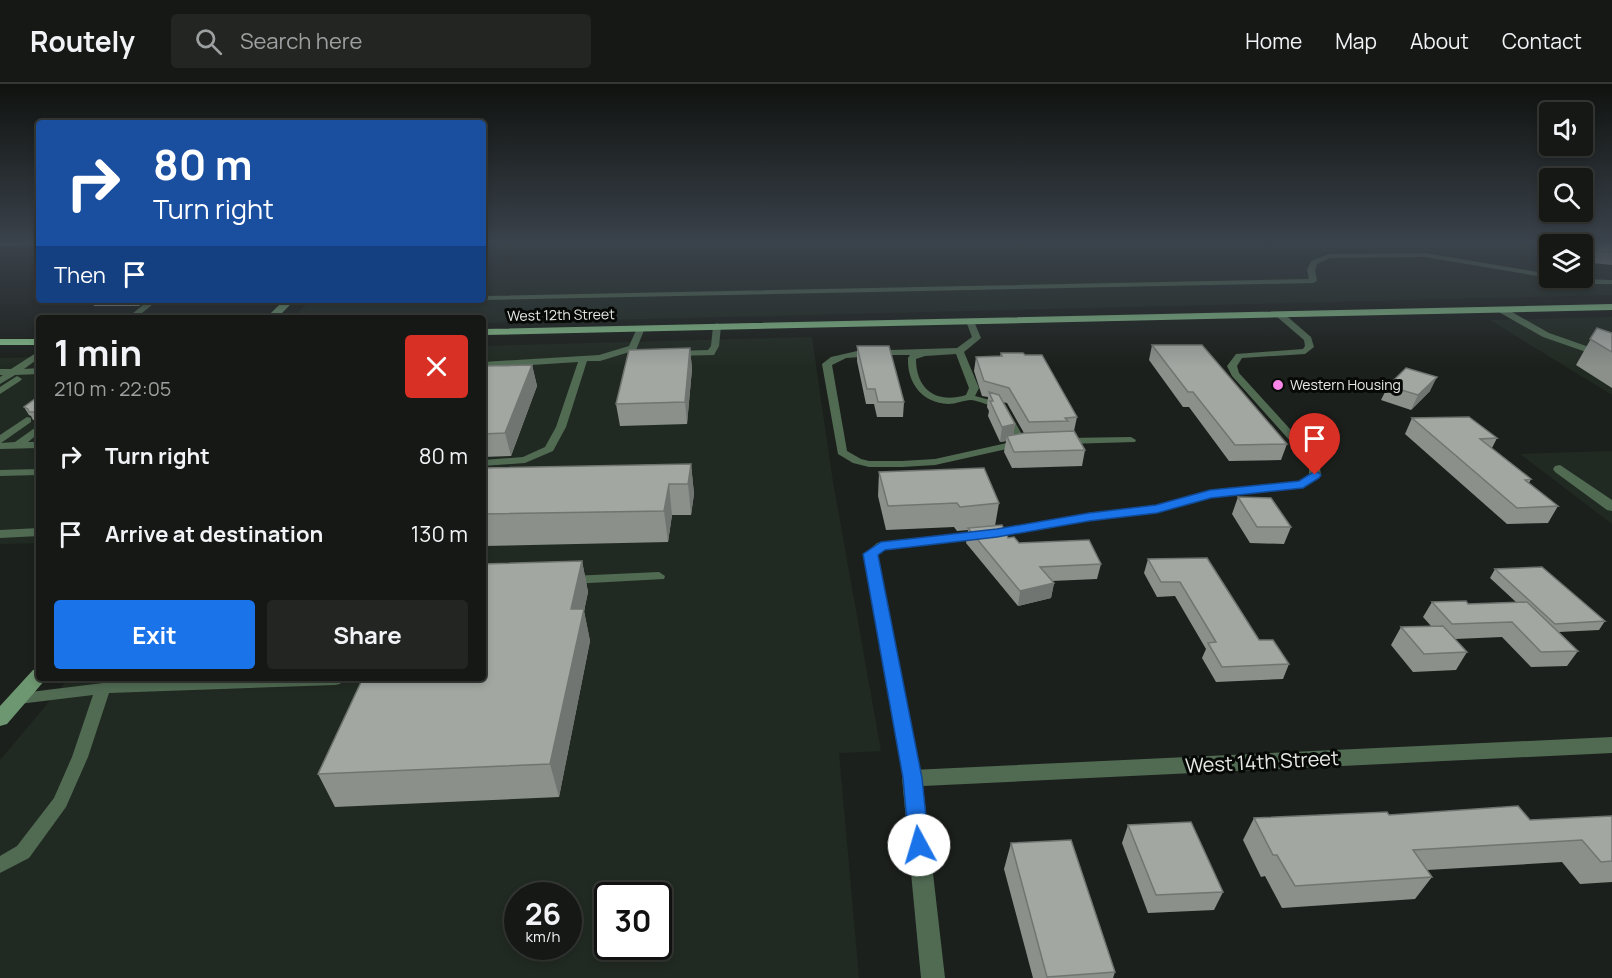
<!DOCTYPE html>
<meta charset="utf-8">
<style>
:root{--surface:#151815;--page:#222522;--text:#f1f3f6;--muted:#9da0a0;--line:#343734;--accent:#1a73e8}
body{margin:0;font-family:Manrope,sans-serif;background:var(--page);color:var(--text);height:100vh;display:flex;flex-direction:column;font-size:22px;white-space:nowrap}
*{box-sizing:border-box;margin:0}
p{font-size:20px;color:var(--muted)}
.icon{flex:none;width:33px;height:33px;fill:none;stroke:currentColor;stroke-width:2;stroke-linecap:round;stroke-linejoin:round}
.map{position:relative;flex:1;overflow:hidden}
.details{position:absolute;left:36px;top:231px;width:450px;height:366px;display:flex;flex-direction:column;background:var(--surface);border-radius:6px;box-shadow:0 3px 9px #0003,0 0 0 2px var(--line)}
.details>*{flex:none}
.guide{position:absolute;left:36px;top:36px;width:450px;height:183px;border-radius:6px;box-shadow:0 3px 9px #0003,0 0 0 2px var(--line);background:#1a4fa0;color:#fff;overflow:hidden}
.controls{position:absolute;left:1539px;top:18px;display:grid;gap:12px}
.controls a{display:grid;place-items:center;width:54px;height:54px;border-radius:6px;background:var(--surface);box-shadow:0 3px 9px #0003,0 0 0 2px var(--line);font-size:30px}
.speed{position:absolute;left:504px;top:798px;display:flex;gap:12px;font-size:30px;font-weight:700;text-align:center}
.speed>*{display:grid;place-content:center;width:78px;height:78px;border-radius:50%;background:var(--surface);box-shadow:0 3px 9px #0003,0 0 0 2px var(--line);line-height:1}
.speed small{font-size:15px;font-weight:400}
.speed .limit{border:3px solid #111;border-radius:9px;background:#fff;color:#111}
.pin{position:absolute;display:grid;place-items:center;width:51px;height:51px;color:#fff;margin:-62px -26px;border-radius:50% 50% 50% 0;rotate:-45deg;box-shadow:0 0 6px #0007}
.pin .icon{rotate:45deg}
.me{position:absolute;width:66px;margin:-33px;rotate:354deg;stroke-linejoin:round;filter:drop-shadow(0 0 4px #0008)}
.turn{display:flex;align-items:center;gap:21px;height:126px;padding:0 18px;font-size:27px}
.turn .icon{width:78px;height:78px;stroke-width:2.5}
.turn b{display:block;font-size:42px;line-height:51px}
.then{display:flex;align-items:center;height:57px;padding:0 18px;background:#0003;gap:12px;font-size:22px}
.round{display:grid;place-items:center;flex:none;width:63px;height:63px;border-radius:6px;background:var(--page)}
.summary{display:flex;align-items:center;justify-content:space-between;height:102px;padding:0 18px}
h1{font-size:36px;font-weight:700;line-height:45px}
.button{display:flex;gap:12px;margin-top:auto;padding:12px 18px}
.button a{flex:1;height:69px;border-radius:6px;background:var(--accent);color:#fff;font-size:24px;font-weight:700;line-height:69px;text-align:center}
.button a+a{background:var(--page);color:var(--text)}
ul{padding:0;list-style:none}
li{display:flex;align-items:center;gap:18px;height:78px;padding:0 18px}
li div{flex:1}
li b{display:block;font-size:22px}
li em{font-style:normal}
header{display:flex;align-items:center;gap:36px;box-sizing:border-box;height:84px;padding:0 30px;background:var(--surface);border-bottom:2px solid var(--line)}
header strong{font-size:28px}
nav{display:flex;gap:33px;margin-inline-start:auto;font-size:21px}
.search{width:420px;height:54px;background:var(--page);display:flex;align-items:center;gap:15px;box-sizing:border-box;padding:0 21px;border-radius:6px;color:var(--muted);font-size:22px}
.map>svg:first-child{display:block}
.built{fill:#212a22;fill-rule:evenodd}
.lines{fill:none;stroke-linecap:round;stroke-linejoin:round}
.lane{fill:#516b53;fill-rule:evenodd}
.street{fill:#516b53;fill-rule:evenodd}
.secondary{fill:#6d9770;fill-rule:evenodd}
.primary{fill:#82b986;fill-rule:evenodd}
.wall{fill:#8b908b;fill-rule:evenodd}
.shaded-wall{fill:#717571}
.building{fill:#a2a7a2;stroke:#717571;stroke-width:1.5}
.route{fill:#1a73e8;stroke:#114b97;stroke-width:1.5}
.poi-dot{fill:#fa87e7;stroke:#070907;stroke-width:2}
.labels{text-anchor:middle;stroke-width:6;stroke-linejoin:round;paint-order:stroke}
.far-street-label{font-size:14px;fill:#e6e9e6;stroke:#070907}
.far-poi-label{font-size:14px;fill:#e6e9e6;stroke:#070907;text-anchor:start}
.near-street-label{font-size:20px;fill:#e6e9e6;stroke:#070907}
</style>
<header>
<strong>Routely</strong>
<div class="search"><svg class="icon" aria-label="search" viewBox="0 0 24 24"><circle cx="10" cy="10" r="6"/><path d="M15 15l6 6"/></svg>Search here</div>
<nav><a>Home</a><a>Map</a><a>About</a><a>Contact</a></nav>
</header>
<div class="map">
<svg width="1612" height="894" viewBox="0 0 1612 894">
<rect width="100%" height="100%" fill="#1c201c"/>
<!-- built -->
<path class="built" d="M483 158H1612V211L483 239V234H293L311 216H483ZM1550 160H1582V194H1550Z
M1612 233V311L1490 236Z
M812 253 832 392 881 667 839 669 859 894H0V676L69 594H483V262ZM518 812H568V862H518ZM608 812H658V862H608Z
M39 273V459L0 460V274Z
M1612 367V440L1520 370Z"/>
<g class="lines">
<!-- lane -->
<path class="lane" d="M1425 169 1550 190V194H1553H1550L1425 173 1330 174 1317 180 1315 186 1317 197 1313 199 483 216H482L483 212 1309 195 1307 186 1311 177 1329 170Z
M1555 194 1612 196V200H1588L1559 196Z
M149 216H158L136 234H127Z
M1497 223H1503L1549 249 1612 271V277L1543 253 1497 227Z
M1276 228H1282L1311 253 1314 263 1305 270 1242 274 1237 282 1239 289 1319 377 1321 391 1303 403 1211 413 1157 428 1089 437 997 453 884 465 876 471 920 694 918 699 912 701 906 699 864 470 877 459 881 458 997 445 1089 429 1156 422 1210 407 1300 397 1309 390V378L1232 292 1227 282 1236 270 1303 265 1305 262 1304 256 1276 232Z
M967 235H973L981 254 964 268 979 304 975 312 1005 320 1025 356 1032 359 1031 361 1020 362 935 381 902 383H869L853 379 838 370 822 280 831 273 857 267 957 264 972 253 966 237ZM956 270 969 304 966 311C937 320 916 306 916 275L925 272ZM887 271H910L908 274C907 299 922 319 948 320 956 320 964 316 971 316 980 317 990 322 998 324L1016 357 935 375 902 377H869L861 375 847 367 832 281 846 274Z
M717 239 721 242 719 262 714 271 673 272V268L676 267 708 266 711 262 713 242Z
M638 242 645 244 636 266 600 277H587L566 343 553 367 525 379 483 382V376L523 373 545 363 556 343 578 278 483 284V278L599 271 629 262Z
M39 267V274L24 285 39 284V290L15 291 0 300V293L3 291H0V285H11Z
M17 292 22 295 20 297 0 310V303Z
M27 333 31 334V338L1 359 15 358 39 341V349L28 358H39V364L0 365V351Z
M1131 353 1136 356 1135 358 1066 360 1061 357 1066 354Z
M39 385V391L0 392V386Z
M39 444V452L0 454V446Z
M659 488 665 492 664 495 571 500 565 496 571 492Z
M235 594H341L342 596 340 600 335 601 109 609 88 673 66 723 29 774 0 789V772L17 762 54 714 72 673 93 611 19 620 14 618 12 614 14 610 103 599Z"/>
<!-- street -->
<path class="street" d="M1560 381 1612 416V427L1607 426 1555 388 1553 385 1555 382Z
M1612 653V669L923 702 945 894H921L902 694 905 688 912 686Z"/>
<!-- secondary -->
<path class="secondary" d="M284 216H295L277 234H266Z
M39 584V594H46L45 596 7 640 0 642V622L33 586Z"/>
<!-- primary -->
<path class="primary" d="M1612 220V226L483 251V245Z
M0 255H39V261H0Z"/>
</g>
<!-- wall -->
<path class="wall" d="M0 158H39V161L0 162Z
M1564 158H1612V181L1592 179 1582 175V160H1563Z
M91 216H146L139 222H94Z
M153 216H217L212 220 155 221Z
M1597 244 1612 249V304L1576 281Z
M1152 261 1287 360 1281 376 1229 377 1189 323H1183L1149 276Z
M857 262 904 318 903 333H877L874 320H866L857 277Z
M690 264 692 285 687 340 620 342 616 320Z
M1001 269 1077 333 1074 347 1085 366 1082 382 1012 384 1004 368 1006 357 1000 358 988 332 989 327 987 323 988 313 982 312 974 287 976 273 1000 272ZM1002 318 1007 319 1024 349 1013 351 1015 340Z
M532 281 537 302 511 372 483 373V282Z
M1388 302 1430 307 1411 326 1381 316Z
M39 312V336H33L31 332 29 331 24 323Z
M1412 334 1497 354 1492 364 1531 395 1529 399 1558 422 1548 439 1507 440 1405 350Z
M691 380 694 410 691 431H672L668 458 483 462V384Z
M879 388 999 419 995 442 1008 454 1019 459 1101 480 1097 495 1052 497 1054 499 1051 514 1018 522 966 459 968 446 957 447 954 443 886 446 878 412Z
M1238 413 1291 443 1284 460 1250 459 1232 430Z
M1148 475 1259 556 1289 580 1283 595 1216 598 1202 574 1206 565 1175 512 1157 513 1144 489Z
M582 477 588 508 584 527 590 557 559 713 335 723 318 690Z
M1495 485 1605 537 1599 546 1559 548 1578 567 1567 582 1531 583 1502 553 1455 555 1467 568 1456 586 1413 588 1391 561 1401 543 1431 542 1423 533 1432 518 1468 520 1516 518 1490 494Z
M1389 731 1530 736 1612 732V798L1580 800 1562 778 1427 786 1432 793 1415 815 1282 824 1265 792 1261 793 1243 756 1254 734Z
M1128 741 1223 808 1214 826 1148 829 1122 759Z
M1011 759 1115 888 1113 894H1033L1004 785Z"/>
<!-- shaded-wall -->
<path class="shaded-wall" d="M136 216H146L139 222Z
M211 216H217L212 220Z
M690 264 692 285 687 340 685 318Z
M532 281 537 302 511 372 505 349Z
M1437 293 1430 307 1411 326 1418 311Z
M1015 340 1013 355 1007 352 1006 357 1000 358 1002 343Z
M691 380 694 410 691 431 688 400Z
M669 400 672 431 668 458 664 427Z
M582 477 588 508 584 527 590 557 559 713 550 680 571 525Z
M1054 499 1051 514 1018 522 1020 507Z"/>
<!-- building -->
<path class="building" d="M1574 158H1612V168L1599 167Z
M1597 244 1612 249V268L1590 255Z
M1152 261H1202L1287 360 1235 361 1193 308H1188Z
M857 262H889L904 318H878L875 305H867Z
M690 264 685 318 616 320 629 266Z
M1001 269H1023L1025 271H1042L1077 333 1065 334 1068 337 1029 338 1009 304 984 297 976 273 1002 272Z
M532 281 505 349 483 350V282Z
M1406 284 1437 293 1418 311 1388 302Z
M989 308 999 311 1015 340 1002 343 990 317H993Z
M39 312V328H29L28 325 24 323Z
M1469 333 1497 354 1480 355 1531 395 1525 396 1558 422 1517 424 1412 334Z
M1074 347 1085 366 1014 368 1007 352 1025 349Z
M691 380 688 400H669L664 427 483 430V384Z
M984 384 999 419 960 423 957 419 888 422 879 388Z
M1238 413 1271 414 1291 443H1257Z
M1002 441 1008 454 1014 453 1019 459 1089 456 1101 480 1040 483 1054 499 1020 507 968 444Z
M1207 474 1259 556H1273L1289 580 1222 583 1208 559 1216 558 1180 498H1161L1148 475Z
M582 477 571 525H584L550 680 318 690 363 594H483V480Z
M1542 483 1605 537 1555 540 1495 485Z
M1466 517 1468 520 1527 518 1578 567 1541 568 1512 538 1452 540 1432 518Z
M1443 542 1467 568 1424 570 1401 543Z
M1518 722 1530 736 1612 732V777L1601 778 1582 756 1413 766 1432 793 1295 802 1277 771H1273L1254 734 1387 728 1389 731Z
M1191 738 1223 808 1156 811 1128 741Z
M1071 756 1115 888 1047 893 1011 759Z"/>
<!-- sky -->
<linearGradient id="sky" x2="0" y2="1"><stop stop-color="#0f120f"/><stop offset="0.56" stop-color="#3a424b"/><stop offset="1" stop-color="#3a424b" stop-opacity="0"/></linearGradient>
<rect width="1612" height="283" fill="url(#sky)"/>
<!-- route -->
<path class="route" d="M1315 387 1319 389 1321 391 1319 394 1303 404 1211 414 1157 429 1089 437 997 453 885 466 878 471 922 694 929 761 926 767 919 769 912 767 909 761 903 694 863 470 881 458 997 445 1089 429 1156 421 1210 406 1299 397Z"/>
<!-- markers -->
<circle class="poi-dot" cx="1278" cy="301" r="6"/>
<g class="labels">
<!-- far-street labels -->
<g class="far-street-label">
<text transform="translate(561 231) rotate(-1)" y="5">West 12th Street</text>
</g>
<!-- far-poi labels -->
<g class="far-poi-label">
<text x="1290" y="306">Western Housing</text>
</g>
<!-- near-street labels -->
<g class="near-street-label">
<text transform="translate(1262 678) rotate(-3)" y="7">West 14th Street</text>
</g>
</g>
</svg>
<div class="controls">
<a><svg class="icon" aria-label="sound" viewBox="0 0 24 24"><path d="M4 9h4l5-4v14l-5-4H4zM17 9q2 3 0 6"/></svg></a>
<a><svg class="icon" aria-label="search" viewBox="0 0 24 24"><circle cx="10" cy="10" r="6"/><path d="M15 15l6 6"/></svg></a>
<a><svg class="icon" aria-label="layers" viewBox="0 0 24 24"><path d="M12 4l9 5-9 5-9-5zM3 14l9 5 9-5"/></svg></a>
</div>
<div class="speed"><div>26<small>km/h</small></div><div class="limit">30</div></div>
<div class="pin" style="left:1315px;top:391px;background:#d93025"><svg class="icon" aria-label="arrive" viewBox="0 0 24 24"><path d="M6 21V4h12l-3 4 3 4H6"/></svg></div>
<svg class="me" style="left:919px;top:761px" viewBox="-20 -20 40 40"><circle r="19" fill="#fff"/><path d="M0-13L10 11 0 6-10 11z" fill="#1a73e8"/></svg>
<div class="guide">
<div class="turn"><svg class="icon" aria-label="right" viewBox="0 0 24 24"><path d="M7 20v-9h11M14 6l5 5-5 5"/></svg><div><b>80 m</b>Turn right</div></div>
<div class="then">Then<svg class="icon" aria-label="arrive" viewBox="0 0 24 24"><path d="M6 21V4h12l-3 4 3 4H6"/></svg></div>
</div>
<section class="details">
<div class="summary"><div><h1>1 min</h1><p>210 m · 22:05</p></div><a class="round" style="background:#d93025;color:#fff"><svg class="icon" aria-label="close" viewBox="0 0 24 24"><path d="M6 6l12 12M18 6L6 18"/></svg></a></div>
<ul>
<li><svg class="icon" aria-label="right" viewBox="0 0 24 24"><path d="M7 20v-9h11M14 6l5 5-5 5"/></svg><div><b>Turn right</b></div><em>80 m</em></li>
<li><svg class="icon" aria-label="arrive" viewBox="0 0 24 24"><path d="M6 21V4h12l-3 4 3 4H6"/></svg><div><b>Arrive at destination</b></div><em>130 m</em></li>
</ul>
<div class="button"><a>Exit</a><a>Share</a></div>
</section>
</div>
